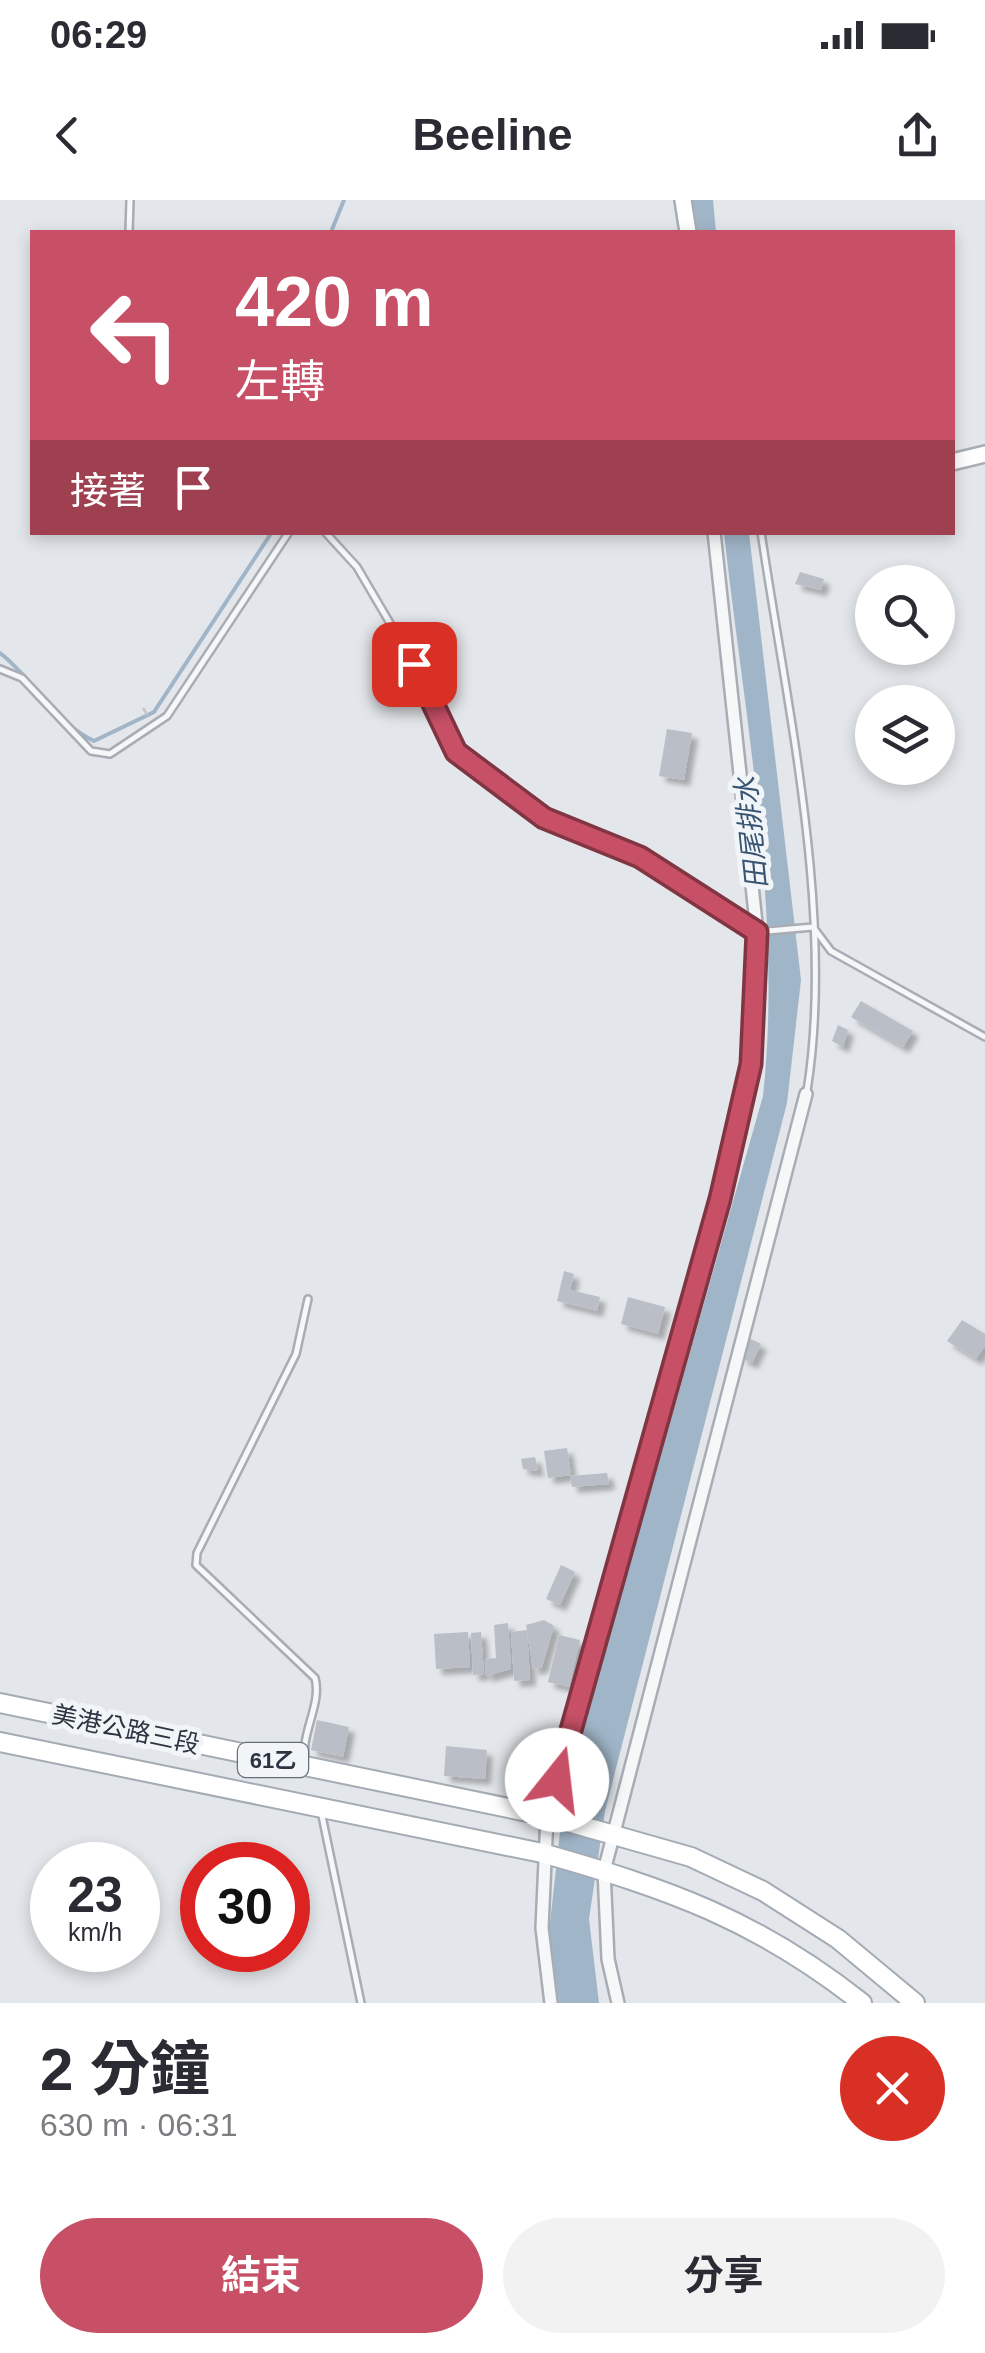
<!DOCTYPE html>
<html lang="zh-TW">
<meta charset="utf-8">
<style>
:root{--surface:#fff;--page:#f2f2f3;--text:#2b2b33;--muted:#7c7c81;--accent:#c75066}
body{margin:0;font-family:Helvetica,"Noto Sans TC",sans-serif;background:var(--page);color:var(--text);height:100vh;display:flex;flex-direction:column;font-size:38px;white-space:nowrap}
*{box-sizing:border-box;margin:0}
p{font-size:32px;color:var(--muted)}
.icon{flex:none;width:55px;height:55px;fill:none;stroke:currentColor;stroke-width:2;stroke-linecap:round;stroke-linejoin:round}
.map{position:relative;height:1803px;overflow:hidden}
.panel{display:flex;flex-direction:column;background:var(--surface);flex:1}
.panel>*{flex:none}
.top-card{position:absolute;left:30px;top:30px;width:925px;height:305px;border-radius:0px;box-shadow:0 5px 15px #0003;background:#c75066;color:#fff;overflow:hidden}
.buttons{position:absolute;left:855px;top:365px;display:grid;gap:20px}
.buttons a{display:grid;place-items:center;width:100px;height:100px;border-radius:50%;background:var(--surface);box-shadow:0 5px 15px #0003;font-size:50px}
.speed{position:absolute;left:30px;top:1642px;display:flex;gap:20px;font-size:50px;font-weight:700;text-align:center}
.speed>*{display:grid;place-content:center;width:130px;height:130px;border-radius:50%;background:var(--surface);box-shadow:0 5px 15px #0003;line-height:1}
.speed small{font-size:25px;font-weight:400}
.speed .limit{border:15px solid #d22;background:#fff;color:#111}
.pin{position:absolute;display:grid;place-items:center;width:85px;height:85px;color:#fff;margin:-42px;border-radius:20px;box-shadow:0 5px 15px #0006}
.me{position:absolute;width:110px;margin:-55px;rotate:16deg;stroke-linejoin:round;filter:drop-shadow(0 0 8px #0008)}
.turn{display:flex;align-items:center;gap:35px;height:210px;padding:0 40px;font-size:45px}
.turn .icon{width:130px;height:130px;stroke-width:2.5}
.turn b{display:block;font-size:70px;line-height:85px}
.then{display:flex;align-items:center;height:95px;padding:0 40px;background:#0003;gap:20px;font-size:38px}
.round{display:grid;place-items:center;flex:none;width:105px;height:105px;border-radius:52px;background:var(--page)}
.overview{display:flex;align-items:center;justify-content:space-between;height:170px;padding:0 40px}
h1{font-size:60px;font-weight:700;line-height:75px}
.cta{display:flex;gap:20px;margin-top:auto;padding:20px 40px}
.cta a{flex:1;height:115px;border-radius:60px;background:var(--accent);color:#fff;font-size:40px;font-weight:700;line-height:115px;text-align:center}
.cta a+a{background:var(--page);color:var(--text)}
.status{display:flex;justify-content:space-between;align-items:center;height:70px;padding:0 50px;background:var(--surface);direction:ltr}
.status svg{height:28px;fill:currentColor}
header{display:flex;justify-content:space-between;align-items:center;height:130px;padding:0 40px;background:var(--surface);font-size:45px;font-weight:700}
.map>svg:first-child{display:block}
.water{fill:#a0b5c8}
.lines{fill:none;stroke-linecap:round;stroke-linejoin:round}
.stream{stroke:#a0b5c8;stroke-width:4}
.building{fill:#babfc7;filter:url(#shadow)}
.lane-casing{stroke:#a8adb4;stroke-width:10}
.street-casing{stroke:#a8adb4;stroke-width:16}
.secondary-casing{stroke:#a8adb4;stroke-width:20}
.primary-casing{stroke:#a3abb5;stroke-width:22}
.path{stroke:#c1c4c9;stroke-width:2.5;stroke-dasharray:8 8;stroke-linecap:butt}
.lane{stroke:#f5f7f9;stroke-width:5}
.street{stroke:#f5f7f9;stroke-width:11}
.secondary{stroke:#fff;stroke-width:15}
.primary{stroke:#fff;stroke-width:18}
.route-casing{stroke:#813442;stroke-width:25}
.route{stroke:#c75066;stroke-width:18}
.labels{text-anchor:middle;stroke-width:10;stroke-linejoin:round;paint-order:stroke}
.shield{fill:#f2f5f8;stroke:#676e78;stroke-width:2.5}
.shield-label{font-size:22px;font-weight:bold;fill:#2c3441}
.street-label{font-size:25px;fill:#2c3441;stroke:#f2f5f8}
.water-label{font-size:28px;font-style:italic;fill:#385473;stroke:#f2f5f8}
</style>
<div class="status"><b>06:29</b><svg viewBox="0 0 49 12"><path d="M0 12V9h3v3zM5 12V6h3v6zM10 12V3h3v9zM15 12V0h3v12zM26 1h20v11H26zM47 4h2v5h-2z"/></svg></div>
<header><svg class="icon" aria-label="back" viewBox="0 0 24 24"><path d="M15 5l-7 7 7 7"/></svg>Beeline<svg class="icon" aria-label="share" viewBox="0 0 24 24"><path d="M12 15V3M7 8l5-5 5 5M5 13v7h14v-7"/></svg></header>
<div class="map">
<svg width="985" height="1803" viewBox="0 0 985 1803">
<defs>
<filter id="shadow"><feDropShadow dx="6" dy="6" stdDeviation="2.5" flood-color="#0004"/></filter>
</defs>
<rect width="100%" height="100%" fill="#e3e6ea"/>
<!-- water -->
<path class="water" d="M691 0H713L716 32H694Z
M724 333H749L801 780 787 903 605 1611 589 1719 599 1803H559L549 1732 564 1596 763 896C783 715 744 514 724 333Z"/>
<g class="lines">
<!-- stream -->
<path class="stream" d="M331 32 344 0
M0 453C33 478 56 524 94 541L154 512 272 332"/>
</g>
<!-- building -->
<path class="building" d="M800 372 824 379 821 390 795 384Z
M667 529 692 533 684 580 659 576Z
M861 801 913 831 903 847 851 817Z
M838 825 848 830 843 847 832 841Z
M564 1071 574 1074 570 1090 600 1097 597 1111 557 1101Z
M628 1097 665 1107 658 1134 621 1124Z
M962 1120 985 1134V1146L976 1159 947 1141Z
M749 1138 761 1144 752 1163 740 1157Z
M567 1248 571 1275 548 1278 544 1251Z
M535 1257 538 1271 523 1269 521 1259Z
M607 1273 609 1284 572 1287 570 1276Z
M561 1365 575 1372 560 1405 546 1399Z
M544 1420 554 1426 542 1467 533 1469 526 1425Z
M508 1423 511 1469 486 1476 485 1459 496 1458 494 1425Z
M527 1430 530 1480 514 1481 511 1432Z
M468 1432 470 1467 436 1469 434 1434Z
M481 1432 484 1474 473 1475 471 1433Z
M559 1435 580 1440 569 1487 548 1482Z
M317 1520 349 1527 343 1557 311 1550Z
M446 1546 487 1550 485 1579 444 1576Z"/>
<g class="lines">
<defs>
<path id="lane" d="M129 32 130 0
M325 332 357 367 414 464 456 552 544 618 640 657 757 732 813 727 831 751 985 837
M761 332C787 508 835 716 807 891
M0 469 22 478 91 551 110 554 167 516 289 332
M305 1559C301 1532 322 1504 315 1478L196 1365 197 1353 296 1154 308 1099
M321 1611 361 1803"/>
<path id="street" d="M551 1803 542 1728 547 1616 720 999 751 864 757 732 714 332
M618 1803 608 1759 604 1671 806 894"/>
<path id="secondary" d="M683 0 688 32
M952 262 985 254"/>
<path id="primary" d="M0 1503 547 1616 691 1657 763 1691 838 1739 915 1803
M0 1542 542 1653C669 1689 757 1720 862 1803"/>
</defs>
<!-- lane casing -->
<use href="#lane" class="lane-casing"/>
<!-- street casing -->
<use href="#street" class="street-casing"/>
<!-- secondary casing -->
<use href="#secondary" class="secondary-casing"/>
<!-- primary casing -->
<use href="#primary" class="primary-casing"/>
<!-- path -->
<path class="path" d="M143 508 148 516"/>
<!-- lane -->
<use href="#lane" class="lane"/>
<!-- street -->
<use href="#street" class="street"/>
<!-- secondary -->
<use href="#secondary" class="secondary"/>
<!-- primary -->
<use href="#primary" class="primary"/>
</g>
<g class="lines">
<defs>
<path id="route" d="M414 464 456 552 544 618 640 657 757 732 751 864 720 999 557 1580"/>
</defs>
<!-- route casing -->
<use href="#route" class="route-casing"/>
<!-- route -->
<use href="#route" class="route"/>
</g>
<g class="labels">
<!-- shield labels -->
<rect class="shield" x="238" y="1543" width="70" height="34" rx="8"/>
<g class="shield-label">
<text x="273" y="1568">61乙</text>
</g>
<!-- street labels -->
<g class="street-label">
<text transform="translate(126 1529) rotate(12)" y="9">美港公路三段</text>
</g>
<!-- water labels -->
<g class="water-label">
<text transform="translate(751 633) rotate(-96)" y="10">田尾排水</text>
</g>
</g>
</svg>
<div class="buttons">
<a><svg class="icon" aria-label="search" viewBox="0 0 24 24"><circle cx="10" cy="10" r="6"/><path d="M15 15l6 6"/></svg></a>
<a><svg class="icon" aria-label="layers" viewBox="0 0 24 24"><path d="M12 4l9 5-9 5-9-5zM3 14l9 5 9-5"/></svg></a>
</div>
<div class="speed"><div>23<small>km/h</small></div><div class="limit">30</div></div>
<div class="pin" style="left:414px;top:464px;background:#d93025"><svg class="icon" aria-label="arrive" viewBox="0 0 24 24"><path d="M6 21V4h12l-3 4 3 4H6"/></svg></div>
<svg class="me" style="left:557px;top:1580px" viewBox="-20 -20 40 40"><circle r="19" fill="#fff"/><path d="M0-13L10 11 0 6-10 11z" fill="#c75066"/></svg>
<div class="top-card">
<div class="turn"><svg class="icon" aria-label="left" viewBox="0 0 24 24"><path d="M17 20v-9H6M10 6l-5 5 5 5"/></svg><div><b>420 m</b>左轉</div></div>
<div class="then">接著<svg class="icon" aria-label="arrive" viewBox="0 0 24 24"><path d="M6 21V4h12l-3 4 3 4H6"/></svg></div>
</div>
</div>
<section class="panel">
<div class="overview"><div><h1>2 分鐘</h1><p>630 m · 06:31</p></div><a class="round" style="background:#d93025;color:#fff"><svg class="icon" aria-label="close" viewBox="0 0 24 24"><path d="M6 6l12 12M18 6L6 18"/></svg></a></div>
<div class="cta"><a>結束</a><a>分享</a></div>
</section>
